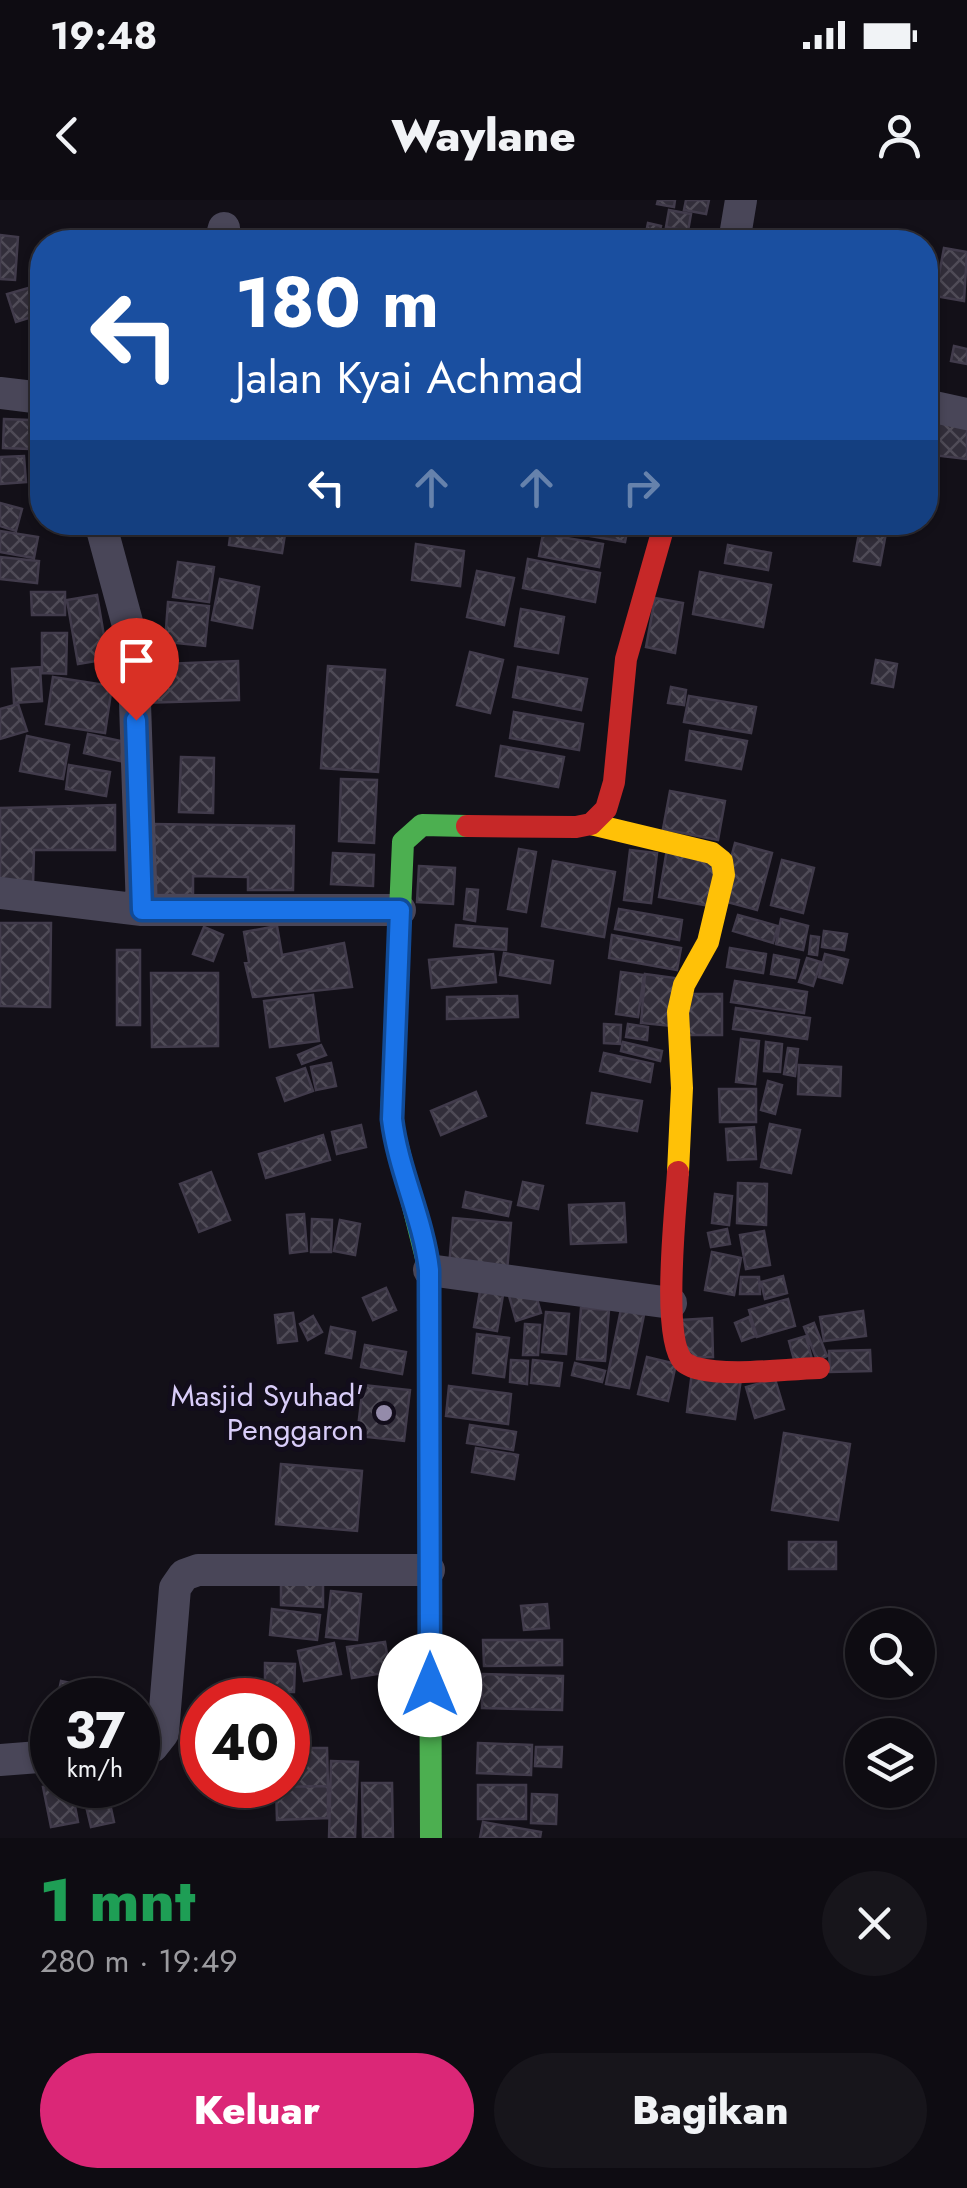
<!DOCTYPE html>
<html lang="id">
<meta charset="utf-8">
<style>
:root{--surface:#0e0c12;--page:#17151b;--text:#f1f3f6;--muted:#9b9b9f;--line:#2e2c32;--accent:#db2777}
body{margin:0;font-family:Jost,sans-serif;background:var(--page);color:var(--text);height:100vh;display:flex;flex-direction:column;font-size:38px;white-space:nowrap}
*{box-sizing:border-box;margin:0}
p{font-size:32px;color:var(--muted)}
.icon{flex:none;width:55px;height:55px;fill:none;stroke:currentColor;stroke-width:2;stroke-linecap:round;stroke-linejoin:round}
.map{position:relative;height:1638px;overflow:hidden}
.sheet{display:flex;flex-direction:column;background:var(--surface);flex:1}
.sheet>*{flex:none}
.guide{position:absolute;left:30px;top:30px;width:908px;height:305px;border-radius:40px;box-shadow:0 2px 8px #0004,0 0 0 2px var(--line);background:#1a4fa0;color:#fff;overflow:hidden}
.controls{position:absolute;left:845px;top:1408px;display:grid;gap:20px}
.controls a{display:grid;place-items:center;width:90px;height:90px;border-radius:50%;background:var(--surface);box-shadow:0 2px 8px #0004,0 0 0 2px var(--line);font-size:50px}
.speed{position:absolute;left:30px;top:1478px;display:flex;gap:20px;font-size:50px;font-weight:700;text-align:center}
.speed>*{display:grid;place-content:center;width:130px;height:130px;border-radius:50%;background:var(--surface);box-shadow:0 2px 8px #0004,0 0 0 2px var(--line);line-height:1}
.speed small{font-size:25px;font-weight:400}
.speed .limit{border:15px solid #d22;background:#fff;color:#111}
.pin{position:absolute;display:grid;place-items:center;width:85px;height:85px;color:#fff;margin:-102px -42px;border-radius:50% 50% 50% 0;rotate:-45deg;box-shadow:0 0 10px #0007}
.pin .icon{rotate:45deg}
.me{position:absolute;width:110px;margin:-55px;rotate:0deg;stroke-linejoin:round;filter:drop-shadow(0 0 8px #0008)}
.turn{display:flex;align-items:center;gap:35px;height:210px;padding:0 40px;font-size:45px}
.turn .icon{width:130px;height:130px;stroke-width:2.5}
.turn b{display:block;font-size:70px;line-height:85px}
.lanes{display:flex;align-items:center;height:95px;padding:0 40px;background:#0003;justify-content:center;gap:50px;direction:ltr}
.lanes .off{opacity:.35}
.round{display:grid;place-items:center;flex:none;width:105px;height:105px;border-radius:52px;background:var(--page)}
.overview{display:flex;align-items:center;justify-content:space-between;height:170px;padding:0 40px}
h1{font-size:60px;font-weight:800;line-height:75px;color:#1e9e55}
.action{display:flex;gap:20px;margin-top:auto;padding:20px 40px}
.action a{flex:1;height:115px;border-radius:60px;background:var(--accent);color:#fff;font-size:40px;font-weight:800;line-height:115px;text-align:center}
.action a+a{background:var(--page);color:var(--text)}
.status{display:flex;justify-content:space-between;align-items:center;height:70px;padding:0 50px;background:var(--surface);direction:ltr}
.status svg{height:28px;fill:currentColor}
header{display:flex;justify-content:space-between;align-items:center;height:130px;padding:0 40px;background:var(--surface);font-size:45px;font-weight:800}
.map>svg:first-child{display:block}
.building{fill:url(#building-cross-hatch);stroke:#413b4b;stroke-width:2.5}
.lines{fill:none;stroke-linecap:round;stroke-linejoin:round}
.street{stroke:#494658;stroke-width:32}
.fast{stroke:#4caf50;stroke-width:22}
.slow{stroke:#ffc107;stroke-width:22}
.jam{stroke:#c62828;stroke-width:22}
.route-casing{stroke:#114b97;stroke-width:25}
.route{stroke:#1a73e8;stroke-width:18}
.poi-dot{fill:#948baa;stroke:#120d1b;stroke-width:4}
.labels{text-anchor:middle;stroke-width:10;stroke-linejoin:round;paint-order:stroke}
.poi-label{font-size:30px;fill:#d9cdf9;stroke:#120d1b;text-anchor:end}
</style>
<div class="status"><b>19:48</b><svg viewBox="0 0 49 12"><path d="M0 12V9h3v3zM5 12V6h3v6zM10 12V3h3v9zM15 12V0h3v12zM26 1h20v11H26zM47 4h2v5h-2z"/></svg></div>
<header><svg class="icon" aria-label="back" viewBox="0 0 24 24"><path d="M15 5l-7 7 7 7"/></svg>Waylane<svg class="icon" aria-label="person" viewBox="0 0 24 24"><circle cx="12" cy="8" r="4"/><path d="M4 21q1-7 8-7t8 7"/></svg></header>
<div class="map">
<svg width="967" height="1638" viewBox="0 0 967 1638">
<defs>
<pattern id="building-cross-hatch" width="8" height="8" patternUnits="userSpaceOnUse" patternTransform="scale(2.5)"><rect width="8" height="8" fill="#322e3a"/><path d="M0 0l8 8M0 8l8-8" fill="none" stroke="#4f4b57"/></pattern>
</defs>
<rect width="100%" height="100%" fill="#131018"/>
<!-- building -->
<path class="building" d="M658 0H675L674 7 657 4Z
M686 0H709L706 14 684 10Z
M669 10 691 14 688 31 666 27Z
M648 23 661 26 658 42H644Z
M333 31 334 42H249L248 35Z
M669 31 696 37 695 42H667Z
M0 35 18 37 15 80 0 79Z
M944 48 967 52 964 101 935 96Z
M35 86 42 114 16 122 7 94Z
M954 146 967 149V164L951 161Z
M925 215 934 218 925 248Z
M4 219 30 220 29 249 3 248Z
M936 219 967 223V259L932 255Z
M34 229H42V306H35Z
M24 256 26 282 0 284V257Z
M0 303 22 309 16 331 0 326Z
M232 322H287L282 353 229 345Z
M551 322H629L625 342 550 329Z
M728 322H748L746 331 727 328Z
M860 328 886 333 880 365 854 361Z
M0 331 38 337 34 358 0 352Z
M543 334 603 344 599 367 539 356Z
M416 344 464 351 460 386 412 380Z
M728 345 771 353 768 370 725 363Z
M0 357 39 361 37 383 0 379Z
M528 359 600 373 595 402 523 388Z
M178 362 214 367 209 402 173 397Z
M477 371 514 378 504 425 467 417Z
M700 372 771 385 763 427 693 414Z
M220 379 259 387 252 428 212 420Z
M31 392H65V415H32Z
M97 395 108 459 78 464 67 400Z
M655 398 683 403 675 453 646 447Z
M168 402 209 406 205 446 165 442Z
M521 409 564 417 558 453 515 446Z
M42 433H67L66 474 42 473Z
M470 452 503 460 490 513 457 505Z
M876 460 897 464 893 487 872 483Z
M238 461 239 500 139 503 138 465Z
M328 466 385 470 378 572 321 568Z
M40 467 42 501 14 503 12 469Z
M518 467 587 479 581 510 513 497Z
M53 477 112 486 105 533 46 524Z
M671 487 686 490 684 505 668 503Z
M689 496 756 507 751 533 684 522Z
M18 504 27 531 0 539V509Z
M514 512 583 524 579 550 510 538Z
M690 531 747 541 741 569 686 560Z
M88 534 125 542 120 561 84 553Z
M27 536 69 545 63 579 20 571Z
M501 546 564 557 558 587 496 576Z
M181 557 214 558 213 613 179 612Z
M69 565 110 572 106 596 66 589Z
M341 579 377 580 374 643 339 641Z
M670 591 725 601 718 640 663 629Z
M115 605V650H34L33 685 0 684V608Z
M152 624 294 626 293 690H248V677L193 676V695H151Z
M735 643 772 653 757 710 720 700Z
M519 649 536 652 526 712 508 709Z
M667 649 718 658 710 706 659 697Z
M630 650 657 653 651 703 624 700Z
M333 653 374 655 373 686 331 684Z
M782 660 814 668 803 713 771 705Z
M553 661 615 672 604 737 542 726Z
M419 666 455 668 453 704 417 702Z
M467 689 478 690 475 721 464 719Z
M619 709 682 720 679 740 615 729Z
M738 715 778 726 773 743 733 731Z
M781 719 808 726 803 750 776 744Z
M0 723H51L50 807 0 806Z
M456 725 507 729 506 750 454 746Z
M277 726 282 755 344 743 352 787 253 797 245 763 249 762 244 732Z
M204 727 223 735 213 761 193 754Z
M824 731 847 734 844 750 822 747Z
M612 735 681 748 677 770 609 758Z
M811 736 819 737 817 755 809 754Z
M730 748 766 754 763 773 727 767Z
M117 750H140V825H117Z
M504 753 553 761 550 783 500 775Z
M493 754 496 782 432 788 429 760Z
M825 754 848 760 842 783 819 777Z
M774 755 799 760 795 778 771 774Z
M807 758 821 762 813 786 799 782Z
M621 772 644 775 638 817 616 814Z
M151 773H218V846L152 847Z
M645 774 675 778 671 826 641 823Z
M735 781 807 792 804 813 731 802Z
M682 794H722V835H682Z
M313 795 319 841 270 847 264 801Z
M517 796 518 817 447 819V797Z
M736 808 810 818 807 839 733 829Z
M604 824 621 825 620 844 604 843Z
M628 824 648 827 647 840 626 837Z
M741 839 759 841 755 884 736 882Z
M623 842 662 851 660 861 621 851Z
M766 842 782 844 780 872 764 871Z
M321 845 326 855 302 864 298 855Z
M788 848 798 849 795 876 784 874Z
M604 853 653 864 650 882 600 871Z
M331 863 336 886 316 890 311 867Z
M799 865 841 867 840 896 798 894Z
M305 868 313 891 285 901 277 878Z
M768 881 782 885 775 914 761 910Z
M719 889H756V922H720Z
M476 892 486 916 441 935 431 911Z
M592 893 642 901 637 931 587 923Z
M770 924 800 930 791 973 761 967Z
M361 925 366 947 337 954 332 932Z
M754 927 756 959 728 960 726 929Z
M323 935 330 960 266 978 259 954Z
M211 972 230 1020 199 1032 180 984Z
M523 982 543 986 538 1009 518 1005Z
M738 983 767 984 766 1025 737 1023Z
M466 992 511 1002 508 1016 463 1007Z
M715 994 732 996 729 1025 712 1023Z
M624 1003 626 1042 571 1044 569 1005Z
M304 1014 307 1051 290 1053 287 1015Z
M453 1018 511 1023 507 1072 449 1067Z
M312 1019 332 1020 331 1052H311Z
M340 1020 360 1024 355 1055 334 1051Z
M727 1029 730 1044 711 1047 708 1033Z
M764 1031 770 1065 746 1069 740 1035Z
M712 1052 741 1058 734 1095 705 1090Z
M783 1076 787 1093 765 1099 761 1082Z
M741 1077H759L760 1094H740Z
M481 1085 504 1089 497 1131 474 1127Z
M533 1085 541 1113 516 1121 508 1092Z
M386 1088 396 1110 373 1120 363 1098Z
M788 1099 795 1126 757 1137 749 1110Z
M581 1108 609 1110 605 1161 577 1159Z
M621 1109 644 1115 629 1188 606 1184Z
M863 1111 866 1136 824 1141 820 1117Z
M546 1112 569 1114 566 1154 542 1152Z
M293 1113 297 1141 278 1143 275 1115Z
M313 1116 322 1132 308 1140 300 1124Z
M749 1117 756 1136 742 1141 735 1123Z
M712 1118 713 1157 682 1158 681 1120Z
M814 1123 827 1156 817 1160 804 1127Z
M525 1124 540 1125 538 1155H523Z
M331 1127 355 1132 351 1158 326 1153Z
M477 1134 509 1138 504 1177 473 1173Z
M806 1136 813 1163 796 1167 789 1141Z
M365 1145 406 1152 402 1174 361 1167Z
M870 1150 871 1171 830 1172 829 1151Z
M647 1157 676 1164 668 1201 638 1194Z
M511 1160 528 1161 527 1184 510 1182Z
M533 1160 562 1163 559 1186 531 1183Z
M575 1163 605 1171 602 1182 572 1175Z
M692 1172 741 1179 735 1219 687 1212Z
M775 1179 784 1209 755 1218 746 1187Z
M363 1185 410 1190 404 1241 357 1236Z
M449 1186 511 1194 508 1224 446 1216Z
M470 1225 516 1232 513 1250 467 1243Z
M784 1233 850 1244 838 1320 772 1310Z
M476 1248 518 1255 514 1279 472 1272Z
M281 1264 362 1271 357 1331 276 1324Z
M789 1342H836V1369H789Z
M281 1378 323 1379V1407L281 1405Z
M331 1391 361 1394 357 1440 326 1437Z
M547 1404 549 1428 524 1430 521 1406Z
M272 1409 320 1415 317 1440 270 1435Z
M483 1440H562V1465L484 1466Z
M385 1442 390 1472 352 1478 347 1447Z
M334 1443 341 1474 304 1481 298 1451Z
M265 1463 295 1464 294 1492H265Z
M482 1474 563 1476 562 1510 482 1508Z
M61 1481 104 1490 102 1500H57Z
M117 1485 134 1490 132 1500H112Z
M478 1543 532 1545 531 1575 477 1573Z
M536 1547H562L561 1567 535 1566Z
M288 1548H327L328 1586 276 1587 288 1585Z
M331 1561 358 1562 355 1638H329Z
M362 1583H392L393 1638H363Z
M71 1585 78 1622 51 1627 43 1587Z
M81 1585H106L114 1622 91 1627Z
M478 1585H526V1619H478Z
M328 1586V1618L277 1620 276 1587Z
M532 1594 557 1595 556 1624 531 1623Z
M483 1622 541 1632 540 1638H480Z"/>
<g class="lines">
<!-- street -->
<path class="street" d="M220 42 224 28
M734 42 741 0
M0 193 42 198
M925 205 967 214
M100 322 133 444 142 710
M0 693 142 710H400
M429 1070 671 1103
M138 1551 152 1547 163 1533 175 1388 184 1375 198 1370H429
M0 1560 52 1556"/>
<!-- fast -->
<path class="fast" d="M431 1638 429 1070 391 919 403 642 422 625 467 626"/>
<!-- slow -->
<path class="slow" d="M591 624 712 653 722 661 724 675 708 742 684 785 678 812 682 888 678 972"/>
<!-- jam -->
<path class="jam" d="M467 626 576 627 591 624 606 609 614 582 626 459 665 322
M678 972C676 1007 661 1138 683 1161 684 1163 694 1168 696 1168 731 1177 783 1169 819 1168"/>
</g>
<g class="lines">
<defs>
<path id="route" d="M136 520 142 710H400L392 919C398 970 423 1018 429 1070L430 1485"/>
</defs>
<!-- route casing -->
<use href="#route" class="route-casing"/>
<!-- route -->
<use href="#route" class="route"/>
</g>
<!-- markers -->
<circle class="poi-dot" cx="384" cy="1213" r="10"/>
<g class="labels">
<!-- poi labels -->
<g class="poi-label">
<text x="364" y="1206">Masjid Syuhad'<tspan x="364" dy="34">Penggaron</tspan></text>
</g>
</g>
</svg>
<div class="controls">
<a><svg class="icon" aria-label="search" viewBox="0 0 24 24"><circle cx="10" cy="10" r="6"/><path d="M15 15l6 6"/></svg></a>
<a><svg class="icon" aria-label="layers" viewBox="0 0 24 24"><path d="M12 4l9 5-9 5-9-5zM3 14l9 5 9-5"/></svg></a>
</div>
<div class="speed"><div>37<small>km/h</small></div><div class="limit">40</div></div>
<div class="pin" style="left:136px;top:520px;background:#d93025"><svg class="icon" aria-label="arrive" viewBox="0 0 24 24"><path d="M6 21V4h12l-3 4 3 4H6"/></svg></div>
<svg class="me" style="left:430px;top:1485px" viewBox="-20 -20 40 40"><circle r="19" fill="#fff"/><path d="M0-13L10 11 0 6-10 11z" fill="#1a73e8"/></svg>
<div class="guide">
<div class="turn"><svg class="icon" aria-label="left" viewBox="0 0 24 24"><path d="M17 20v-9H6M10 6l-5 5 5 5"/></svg><div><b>180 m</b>Jalan Kyai Achmad</div></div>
<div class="lanes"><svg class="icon" aria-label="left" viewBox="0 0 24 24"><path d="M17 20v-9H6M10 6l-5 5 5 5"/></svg><svg class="icon off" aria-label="ahead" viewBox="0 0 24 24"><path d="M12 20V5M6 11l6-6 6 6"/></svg><svg class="icon off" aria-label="ahead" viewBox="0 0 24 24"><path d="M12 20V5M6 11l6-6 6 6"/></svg><svg class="icon off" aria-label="right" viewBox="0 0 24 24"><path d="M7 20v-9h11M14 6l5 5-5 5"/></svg></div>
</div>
</div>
<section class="sheet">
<div class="overview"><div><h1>1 mnt</h1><p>280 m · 19:49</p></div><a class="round"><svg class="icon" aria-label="close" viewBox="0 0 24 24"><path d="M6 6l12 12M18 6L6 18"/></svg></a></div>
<div class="action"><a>Keluar</a><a>Bagikan</a></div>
</section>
